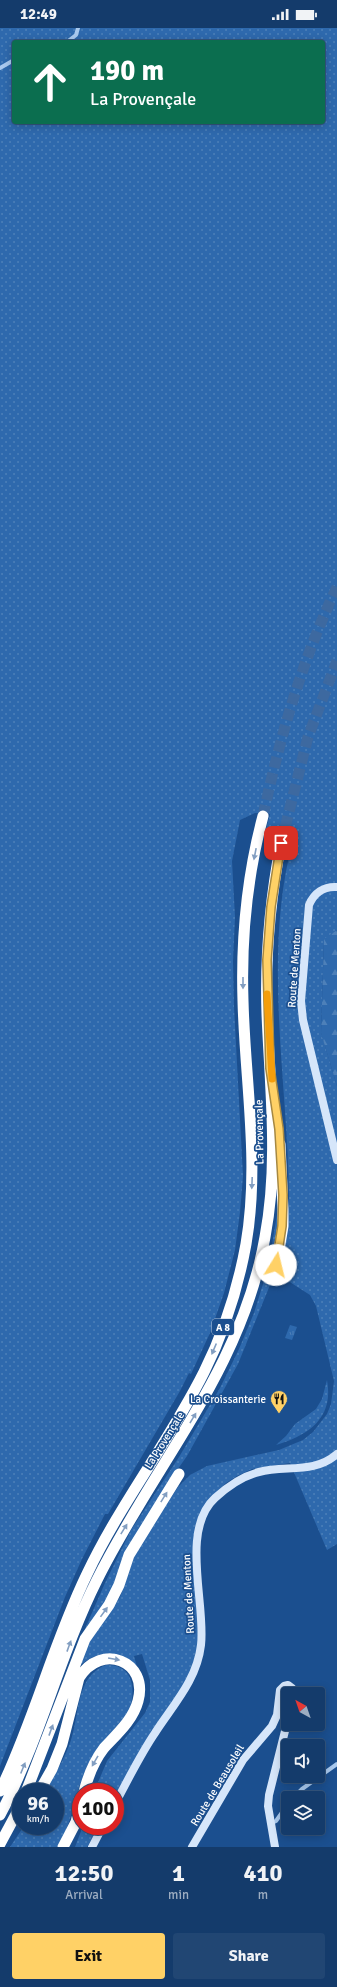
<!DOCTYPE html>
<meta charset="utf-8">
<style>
:root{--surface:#143b6b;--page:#214673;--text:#f1f3f6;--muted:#9dadc1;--line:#33557e;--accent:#ffd166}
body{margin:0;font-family:Signika,sans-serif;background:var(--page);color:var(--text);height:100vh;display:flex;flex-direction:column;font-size:15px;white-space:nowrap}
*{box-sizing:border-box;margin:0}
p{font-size:13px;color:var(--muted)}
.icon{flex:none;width:22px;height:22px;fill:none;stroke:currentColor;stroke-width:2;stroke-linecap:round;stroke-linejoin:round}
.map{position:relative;height:1819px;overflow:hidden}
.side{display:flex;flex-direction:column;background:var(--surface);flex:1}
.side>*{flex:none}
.hud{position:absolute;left:12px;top:12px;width:313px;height:84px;border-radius:4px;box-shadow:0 2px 10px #0003,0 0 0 1px var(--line);background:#0b6e4f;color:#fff;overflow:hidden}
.needle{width:26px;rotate:320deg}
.fabs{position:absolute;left:281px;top:1659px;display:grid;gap:8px}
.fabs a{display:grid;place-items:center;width:44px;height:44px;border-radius:4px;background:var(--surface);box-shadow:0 2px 10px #0003,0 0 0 1px var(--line);font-size:20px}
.speed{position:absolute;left:12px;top:1755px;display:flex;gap:8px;font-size:20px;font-weight:700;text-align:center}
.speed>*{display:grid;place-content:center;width:52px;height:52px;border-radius:50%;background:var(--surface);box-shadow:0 2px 10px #0003,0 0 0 1px var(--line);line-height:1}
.speed small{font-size:10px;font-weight:400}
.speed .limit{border:6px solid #d22;background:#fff;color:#111}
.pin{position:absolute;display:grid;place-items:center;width:34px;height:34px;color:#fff;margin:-17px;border-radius:8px;box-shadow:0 2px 6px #0006}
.me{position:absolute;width:44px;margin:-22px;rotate:9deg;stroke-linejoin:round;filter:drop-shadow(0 0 3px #0008)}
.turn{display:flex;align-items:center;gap:14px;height:84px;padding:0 12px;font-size:18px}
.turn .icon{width:52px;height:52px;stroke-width:2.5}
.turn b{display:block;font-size:28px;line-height:34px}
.eta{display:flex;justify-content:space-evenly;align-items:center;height:68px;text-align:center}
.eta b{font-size:24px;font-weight:700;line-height:28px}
.action{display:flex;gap:8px;margin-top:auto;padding:8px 12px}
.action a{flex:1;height:46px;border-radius:4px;background:var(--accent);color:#111;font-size:16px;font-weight:700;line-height:46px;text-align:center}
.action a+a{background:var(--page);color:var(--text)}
.status{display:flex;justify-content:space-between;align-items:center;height:28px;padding:0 20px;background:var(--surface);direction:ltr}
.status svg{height:11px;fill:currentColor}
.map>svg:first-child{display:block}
.grass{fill:url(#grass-dots);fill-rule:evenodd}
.forest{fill:url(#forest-firs)}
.park{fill:url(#park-tufts)}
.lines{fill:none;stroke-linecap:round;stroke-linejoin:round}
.highway-tunnel{stroke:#3d69a0;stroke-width:11;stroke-dasharray:11 5.5;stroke-linecap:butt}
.street{stroke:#a9c9ee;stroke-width:4}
.secondary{stroke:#d6e6fa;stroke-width:8}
.highway{stroke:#fff;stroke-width:11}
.oneway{fill:#829ec1}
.route-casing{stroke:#a68842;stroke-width:10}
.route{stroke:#ffd166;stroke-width:7}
.slow{stroke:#f59e0b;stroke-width:7}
.labels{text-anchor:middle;stroke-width:3.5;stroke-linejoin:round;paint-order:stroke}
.shield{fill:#1b4f8f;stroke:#bbcadd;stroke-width:1}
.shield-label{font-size:10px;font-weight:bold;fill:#fff}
.street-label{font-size:11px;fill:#fff;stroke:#1b4f8f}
.poi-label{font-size:11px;fill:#fff;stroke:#1b4f8f;text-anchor:end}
</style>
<div class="status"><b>12:49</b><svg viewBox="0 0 49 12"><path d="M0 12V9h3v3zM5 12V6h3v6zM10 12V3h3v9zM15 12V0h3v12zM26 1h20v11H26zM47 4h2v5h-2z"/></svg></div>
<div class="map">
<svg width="337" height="1819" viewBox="0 0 337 1819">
<defs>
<pattern id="grass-dots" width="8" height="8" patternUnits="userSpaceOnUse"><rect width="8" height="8" fill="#2e69ad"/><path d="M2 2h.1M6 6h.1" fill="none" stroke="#4d80b9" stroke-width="1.8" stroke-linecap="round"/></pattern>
<pattern id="forest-firs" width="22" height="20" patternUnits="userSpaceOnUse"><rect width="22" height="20" fill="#2e69ad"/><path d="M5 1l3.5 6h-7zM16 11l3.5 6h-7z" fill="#4d80b9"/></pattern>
<pattern id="park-tufts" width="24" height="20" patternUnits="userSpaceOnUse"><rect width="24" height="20" fill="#2e69ad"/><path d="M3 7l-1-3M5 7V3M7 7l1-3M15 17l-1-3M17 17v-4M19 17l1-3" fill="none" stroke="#4d80b9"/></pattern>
</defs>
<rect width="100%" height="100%" fill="#1b4f8f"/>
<!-- grass -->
<path class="grass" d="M0 0H337V902L324 912 321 1004 337 1058V1516L327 1522 290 1435 252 1441 237 1448 226 1455 210 1471 194 1533 198 1610 196 1626 189 1648 115 1769V1764H94L107 1733 145 1685 150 1674V1652L142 1626 134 1628 137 1639C119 1620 97 1622 78 1639L90 1613 120 1569 137 1521 178 1459 190 1447 207 1438 279 1422 303 1412 313 1404 327 1386 331 1376 334 1353 316 1278 310 1267 282 1249 279 1245C280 1220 290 1195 289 1171 288 1052 262 928 293 812L266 801 270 786 255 785 240 792 232 833 235 889 233 933 234 979 243 1148 240 1184 235 1222 224 1265 210 1305 191 1346 189 1345 180 1363 108 1486H105L82 1531 65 1569 0 1738ZM14 14H323V94H14Z
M280 1169 277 1218 270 1257 238 1336 187 1428 168 1455 118 1545 107 1573 84 1603 105 1555 131 1502 179 1429 220 1360 239 1321 254 1285 268 1240Z
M327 1352C334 1390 309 1407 276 1417L286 1408 295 1396 316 1381 322 1371Z
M106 1637C136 1636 136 1666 128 1686 113 1704 93 1722 85 1743 74 1769 73 1795 57 1819H10L24 1798H55V1764H44C54 1748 64 1732 70 1715 80 1688 75 1648 106 1637Z
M83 1798H99L87 1819H75Z"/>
<!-- forest -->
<path class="forest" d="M337 902V1058L321 1005 324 911Z"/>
<!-- park -->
<path class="park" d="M290 1297 297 1299 292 1312 285 1310Z"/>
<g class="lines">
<!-- highway-tunnel -->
<path class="highway-tunnel" d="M263 788C280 709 302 632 337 559
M281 815 308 709 337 633"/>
<!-- street -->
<path class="street" d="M67 14 76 7 78 0
M0 40 14 32
M293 1770 302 1761 337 1736
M270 1796 276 1793 288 1776"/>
<!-- secondary -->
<path class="secondary" d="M337 859C324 858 314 865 309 877L301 973 303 992 337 1132
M115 1776C128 1752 140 1727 155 1705 173 1677 197 1652 201 1617 206 1576 180 1502 215 1470 227 1459 243 1448 259 1444 286 1437 314 1446 337 1426
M92 1819 103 1798
M192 1819 243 1732 272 1698 277 1687 280 1662 284 1658 288 1657 292 1660 294 1666
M275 1819 268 1778 269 1767 288 1691"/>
<!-- highway -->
<path class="highway" d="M275 1247 283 1198V1181L280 1116
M0 1763C34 1693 53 1616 87 1546 120 1476 169 1414 204 1344 224 1304 238 1260 246 1216 260 1135 245 1054 243 973 241 911 247 848 263 788
M26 1764 85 1611 109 1577 119 1557 129 1527 179 1446
M39 1764 52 1741 62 1716 79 1650C101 1614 149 1633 138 1673 133 1692 117 1706 104 1720 94 1733 88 1748 84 1764
M0 1787C40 1712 59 1628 97 1552 155 1435 242 1342 265 1209 279 1135 270 1061 267 986 265 928 270 872 281 815
M0 1816 21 1777
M63 1819 76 1794 81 1774"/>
</g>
<!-- one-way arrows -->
<defs><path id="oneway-solid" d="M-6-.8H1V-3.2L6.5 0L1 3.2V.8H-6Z"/></defs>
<g class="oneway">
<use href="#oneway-solid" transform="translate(255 826) rotate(101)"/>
<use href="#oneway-solid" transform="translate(243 955) rotate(90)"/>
<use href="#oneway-solid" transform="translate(252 1155) rotate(92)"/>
<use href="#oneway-solid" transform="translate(214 1321) rotate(113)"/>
<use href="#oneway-solid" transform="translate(193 1390) rotate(-59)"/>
<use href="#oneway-solid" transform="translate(164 1469) rotate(-58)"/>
<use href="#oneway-solid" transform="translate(124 1501) rotate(-58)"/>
<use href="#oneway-solid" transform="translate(104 1584) rotate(-54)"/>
<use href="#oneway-solid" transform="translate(69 1618) rotate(-70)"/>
<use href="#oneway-solid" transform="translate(114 1631) rotate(10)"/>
<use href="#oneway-solid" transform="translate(51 1702) rotate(-70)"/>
<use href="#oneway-solid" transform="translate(95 1733) rotate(120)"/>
<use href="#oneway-solid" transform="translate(23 1740) rotate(-68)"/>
</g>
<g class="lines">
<defs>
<path id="route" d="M276 1237 282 1198 283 1167 279 1101 270 1040 267 932 271 879 281 815"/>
</defs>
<!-- route casing -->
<use href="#route" class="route-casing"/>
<!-- route -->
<use href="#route" class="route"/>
<!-- slow -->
<path class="slow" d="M267 966 272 1051"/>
</g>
<!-- icons -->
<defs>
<symbol id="restaurant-pin" viewBox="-11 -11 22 30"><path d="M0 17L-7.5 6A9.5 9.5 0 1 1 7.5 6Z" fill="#ffd166" stroke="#1b4f8f"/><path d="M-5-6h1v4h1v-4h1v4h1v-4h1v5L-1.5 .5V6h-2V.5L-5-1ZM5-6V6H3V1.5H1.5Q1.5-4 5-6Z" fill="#111"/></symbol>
</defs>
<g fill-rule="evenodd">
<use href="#restaurant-pin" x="269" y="1361" width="20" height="27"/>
</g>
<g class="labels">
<!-- shield labels -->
<rect class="shield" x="212" y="1291" width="22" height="16" rx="3"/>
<g class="shield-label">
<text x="223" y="1303">A 8</text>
</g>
<!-- street labels -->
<g class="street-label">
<text transform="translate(294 940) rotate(-86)" y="4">Route de Menton</text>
<text transform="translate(259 1104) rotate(-91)" y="4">La Provençale</text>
<text transform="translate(164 1412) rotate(-58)" y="4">La Provençale</text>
<text transform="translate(188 1566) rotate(-93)" y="4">Route de Menton</text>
<text transform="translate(217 1757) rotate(-59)" y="4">Route de Beausoleil</text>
</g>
<!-- poi labels -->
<g class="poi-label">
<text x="266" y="1375">La Croissanterie</text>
</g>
</g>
</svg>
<div class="fabs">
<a><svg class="needle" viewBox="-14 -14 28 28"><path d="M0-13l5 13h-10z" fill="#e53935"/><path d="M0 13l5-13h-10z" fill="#9dadc1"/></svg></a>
<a><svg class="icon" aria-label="sound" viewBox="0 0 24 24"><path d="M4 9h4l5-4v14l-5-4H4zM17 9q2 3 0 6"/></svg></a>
<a><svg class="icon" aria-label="layers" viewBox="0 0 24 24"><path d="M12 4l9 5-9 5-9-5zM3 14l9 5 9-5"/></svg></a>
</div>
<div class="speed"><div>96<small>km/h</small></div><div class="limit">100</div></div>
<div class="pin" style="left:281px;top:815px;background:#d93025"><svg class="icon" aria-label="arrive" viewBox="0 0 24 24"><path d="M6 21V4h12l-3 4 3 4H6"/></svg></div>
<svg class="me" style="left:276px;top:1237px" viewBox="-20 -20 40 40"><circle r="19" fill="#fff"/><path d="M0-13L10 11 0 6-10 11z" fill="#ffd166"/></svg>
<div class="hud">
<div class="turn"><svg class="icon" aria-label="ahead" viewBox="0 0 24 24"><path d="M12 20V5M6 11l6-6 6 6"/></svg><div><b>190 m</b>La Provençale</div></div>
</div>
</div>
<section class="side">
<div class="eta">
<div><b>12:50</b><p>Arrival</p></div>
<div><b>1</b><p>min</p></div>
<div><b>410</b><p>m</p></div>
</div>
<div class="action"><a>Exit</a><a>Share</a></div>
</section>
